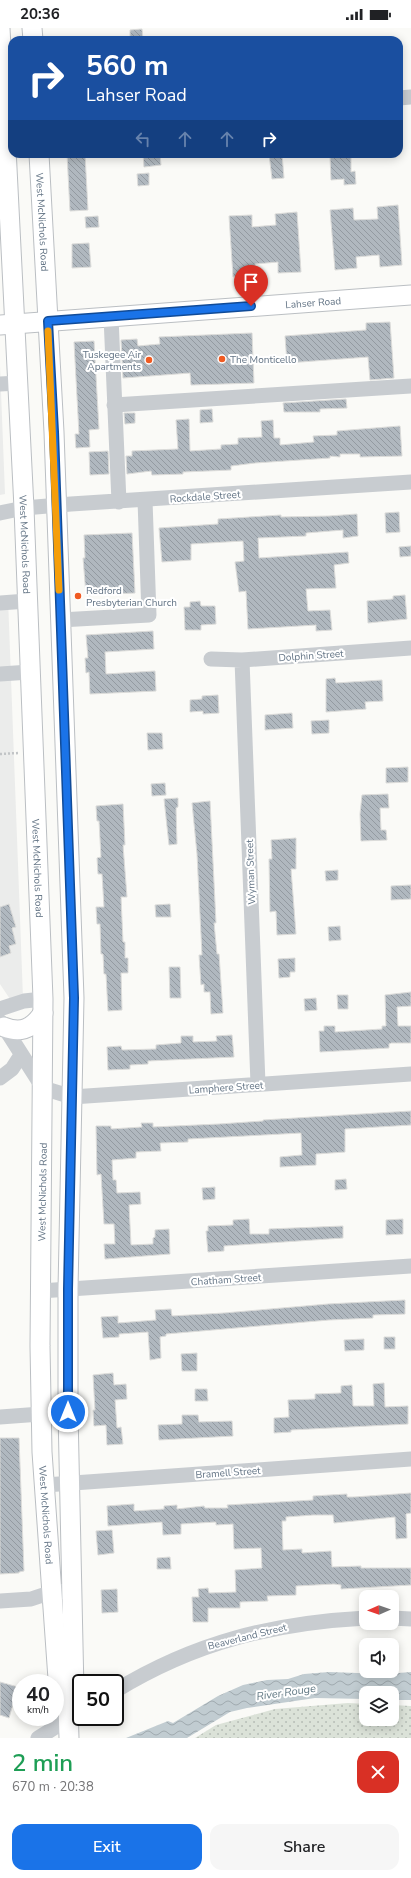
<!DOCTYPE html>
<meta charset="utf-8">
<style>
:root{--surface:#fff;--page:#f6f6f6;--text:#202124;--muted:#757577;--accent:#1a73e8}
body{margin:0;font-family:"Nunito Sans",sans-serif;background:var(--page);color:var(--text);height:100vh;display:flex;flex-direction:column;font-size:15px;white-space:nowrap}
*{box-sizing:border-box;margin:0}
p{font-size:13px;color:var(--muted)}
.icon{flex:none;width:22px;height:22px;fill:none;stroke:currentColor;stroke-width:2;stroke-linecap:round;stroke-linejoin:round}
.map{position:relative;height:1710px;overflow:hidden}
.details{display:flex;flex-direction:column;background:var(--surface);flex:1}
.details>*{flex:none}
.banner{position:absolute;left:8px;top:8px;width:395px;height:122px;border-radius:12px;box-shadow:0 2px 10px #0003;background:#1a4fa0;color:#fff;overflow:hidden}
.needle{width:26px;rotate:268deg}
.fabs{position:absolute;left:359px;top:1562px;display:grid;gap:8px}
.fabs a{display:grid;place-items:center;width:40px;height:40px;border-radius:8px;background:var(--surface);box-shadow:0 2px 10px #0003;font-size:20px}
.speed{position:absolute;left:12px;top:1646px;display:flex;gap:8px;font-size:20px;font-weight:700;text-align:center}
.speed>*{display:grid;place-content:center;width:52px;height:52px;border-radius:50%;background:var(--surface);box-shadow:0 2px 10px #0003;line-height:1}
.speed small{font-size:10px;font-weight:400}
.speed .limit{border:2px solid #111;border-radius:6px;background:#fff;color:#111}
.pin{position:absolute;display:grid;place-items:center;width:34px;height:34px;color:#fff;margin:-41px -17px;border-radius:50% 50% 50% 0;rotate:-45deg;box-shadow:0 0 4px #0007}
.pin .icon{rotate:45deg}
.me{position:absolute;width:44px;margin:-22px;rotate:0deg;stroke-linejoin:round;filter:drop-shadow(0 0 3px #0008)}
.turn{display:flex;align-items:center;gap:14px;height:84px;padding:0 12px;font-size:18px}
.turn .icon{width:52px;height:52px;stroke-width:2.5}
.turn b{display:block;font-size:28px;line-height:34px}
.lanes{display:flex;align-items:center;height:38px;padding:0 12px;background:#0003;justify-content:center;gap:20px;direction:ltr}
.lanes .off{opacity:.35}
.round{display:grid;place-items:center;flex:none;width:42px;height:42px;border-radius:12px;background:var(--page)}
.overview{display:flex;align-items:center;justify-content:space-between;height:68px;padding:0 12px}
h1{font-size:24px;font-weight:600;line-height:30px;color:#1e9e55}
.cta{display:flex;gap:8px;margin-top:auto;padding:8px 12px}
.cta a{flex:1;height:46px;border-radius:12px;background:var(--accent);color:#fff;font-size:16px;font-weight:600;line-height:46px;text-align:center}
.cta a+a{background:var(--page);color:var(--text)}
.status{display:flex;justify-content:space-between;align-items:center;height:28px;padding:0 20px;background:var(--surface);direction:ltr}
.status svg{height:11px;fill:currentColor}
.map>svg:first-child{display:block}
.built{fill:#ebeceb}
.park{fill:url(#park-dots)}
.water{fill:url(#water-waves)}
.building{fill:url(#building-back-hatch);stroke:#dcdcda}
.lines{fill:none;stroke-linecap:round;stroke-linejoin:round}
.major-casing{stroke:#bbbfc3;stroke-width:21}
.path{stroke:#c1c4c6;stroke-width:2.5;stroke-dasharray:2 2;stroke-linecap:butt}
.minor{stroke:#c8ccd0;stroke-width:15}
.major{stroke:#fff;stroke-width:19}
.route-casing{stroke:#114b97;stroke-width:10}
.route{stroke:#1a73e8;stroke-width:7}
.slow{stroke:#f59e0b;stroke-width:7}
.poi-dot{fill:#f05b22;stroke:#fff;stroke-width:1.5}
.labels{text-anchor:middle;stroke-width:4;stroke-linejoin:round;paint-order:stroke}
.street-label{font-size:10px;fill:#637485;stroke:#fff}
.poi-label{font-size:10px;fill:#637485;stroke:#fff;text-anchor:start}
.water-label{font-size:11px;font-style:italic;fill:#637a85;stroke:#fff}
</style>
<div class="status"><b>20:36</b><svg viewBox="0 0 49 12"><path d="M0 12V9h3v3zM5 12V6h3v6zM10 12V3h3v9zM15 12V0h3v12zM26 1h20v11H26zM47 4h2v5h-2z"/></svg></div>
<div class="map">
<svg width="411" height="1710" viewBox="0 0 411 1710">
<defs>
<pattern id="park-dots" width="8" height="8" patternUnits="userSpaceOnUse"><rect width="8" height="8" fill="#dbe2d8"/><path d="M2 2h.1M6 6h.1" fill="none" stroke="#b5bcb5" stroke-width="1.8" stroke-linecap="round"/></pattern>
<pattern id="water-waves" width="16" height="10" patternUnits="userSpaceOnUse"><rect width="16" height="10" fill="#c1ccd1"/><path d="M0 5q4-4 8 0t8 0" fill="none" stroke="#a0aaaf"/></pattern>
<pattern id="building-back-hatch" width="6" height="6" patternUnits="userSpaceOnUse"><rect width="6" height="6" fill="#b0b8bf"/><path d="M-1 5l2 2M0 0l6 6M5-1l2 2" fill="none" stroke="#939aa1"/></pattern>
</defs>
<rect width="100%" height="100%" fill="#fafaf7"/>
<!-- built -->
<path class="built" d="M0 338 5 466 0 467Z
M0 570H8L23 970 10 971 0 956Z"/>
<!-- park -->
<path class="park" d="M348 1675 366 1676V1691H392V1677L411 1678V1710H195L216 1697 275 1681Z"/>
<!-- water -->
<path class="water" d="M329 1644 386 1646 411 1644V1672H392V1665H366V1671L315 1670 247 1680 230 1684 187 1710H126L168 1693 173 1695 218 1668 243 1657 267 1652 288 1651 304 1646Z"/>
<!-- building -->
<path class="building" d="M142 1 143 12H130V2Z
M67 126H85L88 182 70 183Z
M143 126H160L161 137 144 139Z
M269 126H282L284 150 272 151Z
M351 128V144L355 143 356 156 344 157V151L331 152 330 129Z
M149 145V157L138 158 137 146Z
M398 177 402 237 380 239 379 227 356 229 357 240 335 242 330 182 353 180 354 192 378 191 377 179Z
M297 184 301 244 278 245V234L255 236 256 247 233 249 229 188 252 187V199L276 197 275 186Z
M98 188 99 199 86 200 85 189Z
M89 215 91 239 72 240V216Z
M390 294 394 350 370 352 368 329 287 335 285 308 366 302V295Z
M252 305 254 355 191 357 190 345 123 350 121 312 137 311 138 318 160 316 159 309Z
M94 313 99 401 89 402 90 419 76 420 75 406H79L74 314Z
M346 371 347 380 320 381V384H284L283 375Z
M212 381 213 394 200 395V382Z
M124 385H135V395L125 396Z
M189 391 190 423 221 421V417L238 416V410L262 409 261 393 273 392 274 410H280V417L314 414 313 408 337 407V403L400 398 402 428 360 429V426H340V429L330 428V430L255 435 231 438V442L183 444V446L152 447 151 443 127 446 126 428H132V423L178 421 176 392Z
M108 423 109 446 90 447 89 424Z
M399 484 400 504 386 505 385 485Z
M357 486 358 508 343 510V502L306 505V508L258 510 259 530 348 524 349 535 334 537 336 560 306 561 308 583 330 582 332 602 316 603V597L248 601 246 563 239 564 235 534 244 533 243 513 191 516V532L162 534 159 500 218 496V491L234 490 281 487V489L329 488Z
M132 505 135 565 86 567 83 530H85L84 507Z
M411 518V528L400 529 399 519Z
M405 567 407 591 368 595 367 573 393 571V568Z
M200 573 201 578H215L216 596 201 597V602H185L184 579H190V574Z
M153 603 154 621 105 624 106 646 155 643 156 663 90 666 89 644 86 645 85 630H88L86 607Z
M335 650 336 655 382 652 383 673 365 674 366 681 326 684V651Z
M218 667 219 685 203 686V683L190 684V672L202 671V668Z
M292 685 293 700 265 702V687Z
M329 692V705L312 706 311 693Z
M147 705H162L163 721 148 722Z
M408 739V754L386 755V740Z
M165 755 166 767 152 768 151 756Z
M388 766 389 780H380L381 802H386L387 812 361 813 360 786 362 767Z
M178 770V779L176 780 177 816 169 817 164 771Z
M210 773 216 895H214L217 926H219L223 985 211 986 210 964H204V956L201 957 199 927H202L197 826 192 775Z
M123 776 125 817H123L127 869H121L123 914H125V930H128V945H121L122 982 108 983 106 946H104L103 926H101L100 896H97L96 879H104L102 846H98L97 830 101 829 99 793H97L96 778Z
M296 810V841H291L296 906 277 907 276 883 270 884 269 831H272L271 812Z
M338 842V852L326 853 325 843Z
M411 857V871L391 872V858Z
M9 876 16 899 12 900 16 916 9 918 11 925 0 929V879Z
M170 876 171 889H156L155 877Z
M340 898 341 912 329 913 328 899Z
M295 930V944H290V949L279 950 278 931Z
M169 939H180L181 970H170Z
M411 964V978L397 979 398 998H411V1015H391L389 1016V1020L320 1024 319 1003H324V998H335V1004L382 1001V998H386L385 967Z
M337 967H348V981H338Z
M316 970 317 982 305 983 304 971Z
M232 1007 234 1029 148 1033V1036L130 1037V1041L108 1042 107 1019 121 1018 122 1022 156 1021V1017L181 1015V1008H193V1014L217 1013 216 1008Z
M411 1083V1097L345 1101V1124L316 1126V1137L280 1139V1129L302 1127 301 1105 188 1111V1114L160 1115 161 1123 136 1124V1130L112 1132 113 1152H116L117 1165 140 1164 141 1176 129 1177 131 1217 153 1216V1210L155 1209V1202L169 1201 170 1226 105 1231 104 1216H115L114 1196H104L101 1146 97 1147 96 1098H111V1101L142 1099 141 1095H153V1099L219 1096 263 1093V1092Z
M346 1151 347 1161 335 1162V1152Z
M215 1159V1171L203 1172 202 1160Z
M249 1191 250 1206H269V1201L343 1198V1210L224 1218V1223L208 1224 206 1203H208V1198L233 1197V1192Z
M403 1191V1206L386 1207V1192Z
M405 1272V1286L373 1287V1290L329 1292 166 1306V1308L160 1309 161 1330 150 1332 148 1304 119 1306V1309L103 1310 101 1289 118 1288V1295L156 1292 155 1282 171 1281 172 1288 224 1285 328 1276Z
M384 1309H395V1321H384Z
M364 1311V1322L345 1323 344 1312Z
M197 1325V1343H182L181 1326Z
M113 1345 114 1357 126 1356 127 1371 115 1372 117 1400 121 1399 123 1416 107 1417 106 1397 94 1398 93 1382H95L93 1347Z
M384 1355 385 1379 408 1378V1396L291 1402V1404L274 1405V1390L289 1389 288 1372 315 1371V1366L341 1365V1358L352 1357 353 1378H374L373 1356Z
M195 1361H207L208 1373H195Z
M182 1387H198L199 1394 232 1393 233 1408 159 1412 158 1397 182 1396Z
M0 1410H19L24 1543 19 1544V1545L0 1546Z
M411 1465V1485L406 1486 407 1510 396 1511 395 1489 334 1495 333 1487H313L286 1489V1493H282L283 1522 302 1521V1525L331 1523 332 1539 361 1538V1540H411V1557L341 1561V1557L334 1556 296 1558V1567L267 1568 268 1573 240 1574V1580H208V1594H193L192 1569H199L198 1561 208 1560 209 1565 236 1564 235 1542 262 1540 261 1520 234 1521 233 1496 216 1497V1494L181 1496V1506L163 1507 162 1494 108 1498 107 1478 134 1476V1483L164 1481V1478L177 1477V1481L204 1478 205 1480H228L227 1477 313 1472V1468L347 1466V1469H354Z
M112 1502 114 1525 98 1527 96 1503Z
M170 1529 171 1541H157V1530Z
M117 1561 118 1584 102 1585 101 1562Z
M0 1654 18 1659 9 1690 0 1687Z"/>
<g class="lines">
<defs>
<g id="major">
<path id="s1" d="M0 0 24 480 43 971 40 1318 42 1424 59 1665 68 1676"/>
<path d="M32 0 33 12"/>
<path id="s2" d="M39 126 54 404 74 970 68 1261V1384L74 1663 68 1676 69 1710"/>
<path id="s3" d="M0 297 411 267"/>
<path d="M4 999C22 1006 33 1000 43 985"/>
</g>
</defs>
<!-- major casing -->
<use href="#major" class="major-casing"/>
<!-- path -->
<path class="path" d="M0 726 19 725"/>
<!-- minor -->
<path class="minor" d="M399 70 411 69
M111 289 119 474
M0 356 18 355
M114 377 411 358
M0 485 24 480 71 476 411 454
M0 575 27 573
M60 592 149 587 145 472
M211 631 242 632 411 620
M242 632 258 1056
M0 646 30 644
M0 981 24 973 43 971
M1 994 43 1060 72 1069 411 1046
M0 1050 12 1041 21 1027
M40 1263 411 1238
M0 1389 68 1384
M45 1457 411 1431
M0 1573 31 1571 52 1564 72 1563
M392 1590 411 1591
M115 1663C195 1614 273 1595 366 1590
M38 1710 81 1683"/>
<!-- major -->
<use href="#major" class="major"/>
</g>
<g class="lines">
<defs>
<path id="route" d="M68 1384V1261L74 970 54 404 48 293 251 278"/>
</defs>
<!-- route casing -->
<use href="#route" class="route-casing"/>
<!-- route -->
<use href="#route" class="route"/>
<!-- slow -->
<path class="slow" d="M48 303 59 562"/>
</g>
<!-- markers -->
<g class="poi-dot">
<circle cx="222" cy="331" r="4"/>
<circle cx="149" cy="332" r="4"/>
<circle cx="78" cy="568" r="4"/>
</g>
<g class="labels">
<!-- street labels -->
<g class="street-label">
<text dy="4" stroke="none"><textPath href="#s2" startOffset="68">West McNichols Road</textPath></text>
<text dy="4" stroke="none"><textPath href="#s3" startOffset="314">Lahser Road</textPath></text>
<text transform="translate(205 468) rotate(-4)" y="4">Rockdale Street</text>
<text dy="4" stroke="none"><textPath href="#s1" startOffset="517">West McNichols Road</textPath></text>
<text transform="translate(311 627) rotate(-4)" y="4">Dolphin Street</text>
<text dy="4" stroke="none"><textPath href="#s1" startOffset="841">West McNichols Road</textPath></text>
<text transform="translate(250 844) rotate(-92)" y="4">Wyman Street</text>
<text transform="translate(226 1059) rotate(-4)" y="4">Lamphere Street</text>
<text transform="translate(42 1164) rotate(-89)" y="4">West McNichols Road</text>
<text transform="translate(226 1251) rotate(-4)" y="4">Chatham Street</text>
<text transform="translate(228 1444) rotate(-4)" y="4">Bramell Street</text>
<text dy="4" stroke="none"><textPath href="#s1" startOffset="1488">West McNichols Road</textPath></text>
<text transform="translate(247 1608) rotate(-14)" y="4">Beaverland Street</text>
</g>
<!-- poi labels -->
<g class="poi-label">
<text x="141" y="330" text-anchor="end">Tuskegee Air<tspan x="141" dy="12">Apartments</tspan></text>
<text x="230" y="335">The Monticello</text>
<text x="86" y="566">Redford<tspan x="86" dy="12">Presbyterian Church</tspan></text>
</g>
<!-- water labels -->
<g class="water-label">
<text transform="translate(286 1664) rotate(-8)" y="4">River Rouge</text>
</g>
</g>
</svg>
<div class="fabs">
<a><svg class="needle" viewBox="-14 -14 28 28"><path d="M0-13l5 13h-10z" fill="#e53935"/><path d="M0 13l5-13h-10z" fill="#757577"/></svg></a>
<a><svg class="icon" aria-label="sound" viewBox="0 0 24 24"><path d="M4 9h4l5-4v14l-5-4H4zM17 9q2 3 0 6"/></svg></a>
<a><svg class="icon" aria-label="layers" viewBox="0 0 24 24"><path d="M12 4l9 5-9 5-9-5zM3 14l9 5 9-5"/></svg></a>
</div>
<div class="speed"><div>40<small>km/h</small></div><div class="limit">50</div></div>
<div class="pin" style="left:251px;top:278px;background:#d93025"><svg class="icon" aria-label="arrive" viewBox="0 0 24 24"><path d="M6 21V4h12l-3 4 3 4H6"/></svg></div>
<svg class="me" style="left:68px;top:1384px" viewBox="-20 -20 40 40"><circle r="17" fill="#1a73e8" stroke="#fff" stroke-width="3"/><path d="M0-11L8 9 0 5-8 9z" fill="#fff"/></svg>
<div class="banner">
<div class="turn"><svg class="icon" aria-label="right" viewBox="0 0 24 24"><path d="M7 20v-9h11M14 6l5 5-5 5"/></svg><div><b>560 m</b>Lahser Road</div></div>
<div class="lanes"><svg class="icon off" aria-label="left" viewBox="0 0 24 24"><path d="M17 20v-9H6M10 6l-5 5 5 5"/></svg><svg class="icon off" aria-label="ahead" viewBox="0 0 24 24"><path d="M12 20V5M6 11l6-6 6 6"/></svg><svg class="icon off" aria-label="ahead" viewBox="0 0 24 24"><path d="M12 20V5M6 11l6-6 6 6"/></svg><svg class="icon" aria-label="right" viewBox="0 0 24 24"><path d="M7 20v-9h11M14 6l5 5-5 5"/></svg></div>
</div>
</div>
<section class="details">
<div class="overview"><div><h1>2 min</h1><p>670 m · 20:38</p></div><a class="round" style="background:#d93025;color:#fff"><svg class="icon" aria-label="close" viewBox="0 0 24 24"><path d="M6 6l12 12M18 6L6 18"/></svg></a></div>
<div class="cta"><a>Exit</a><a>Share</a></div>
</section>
